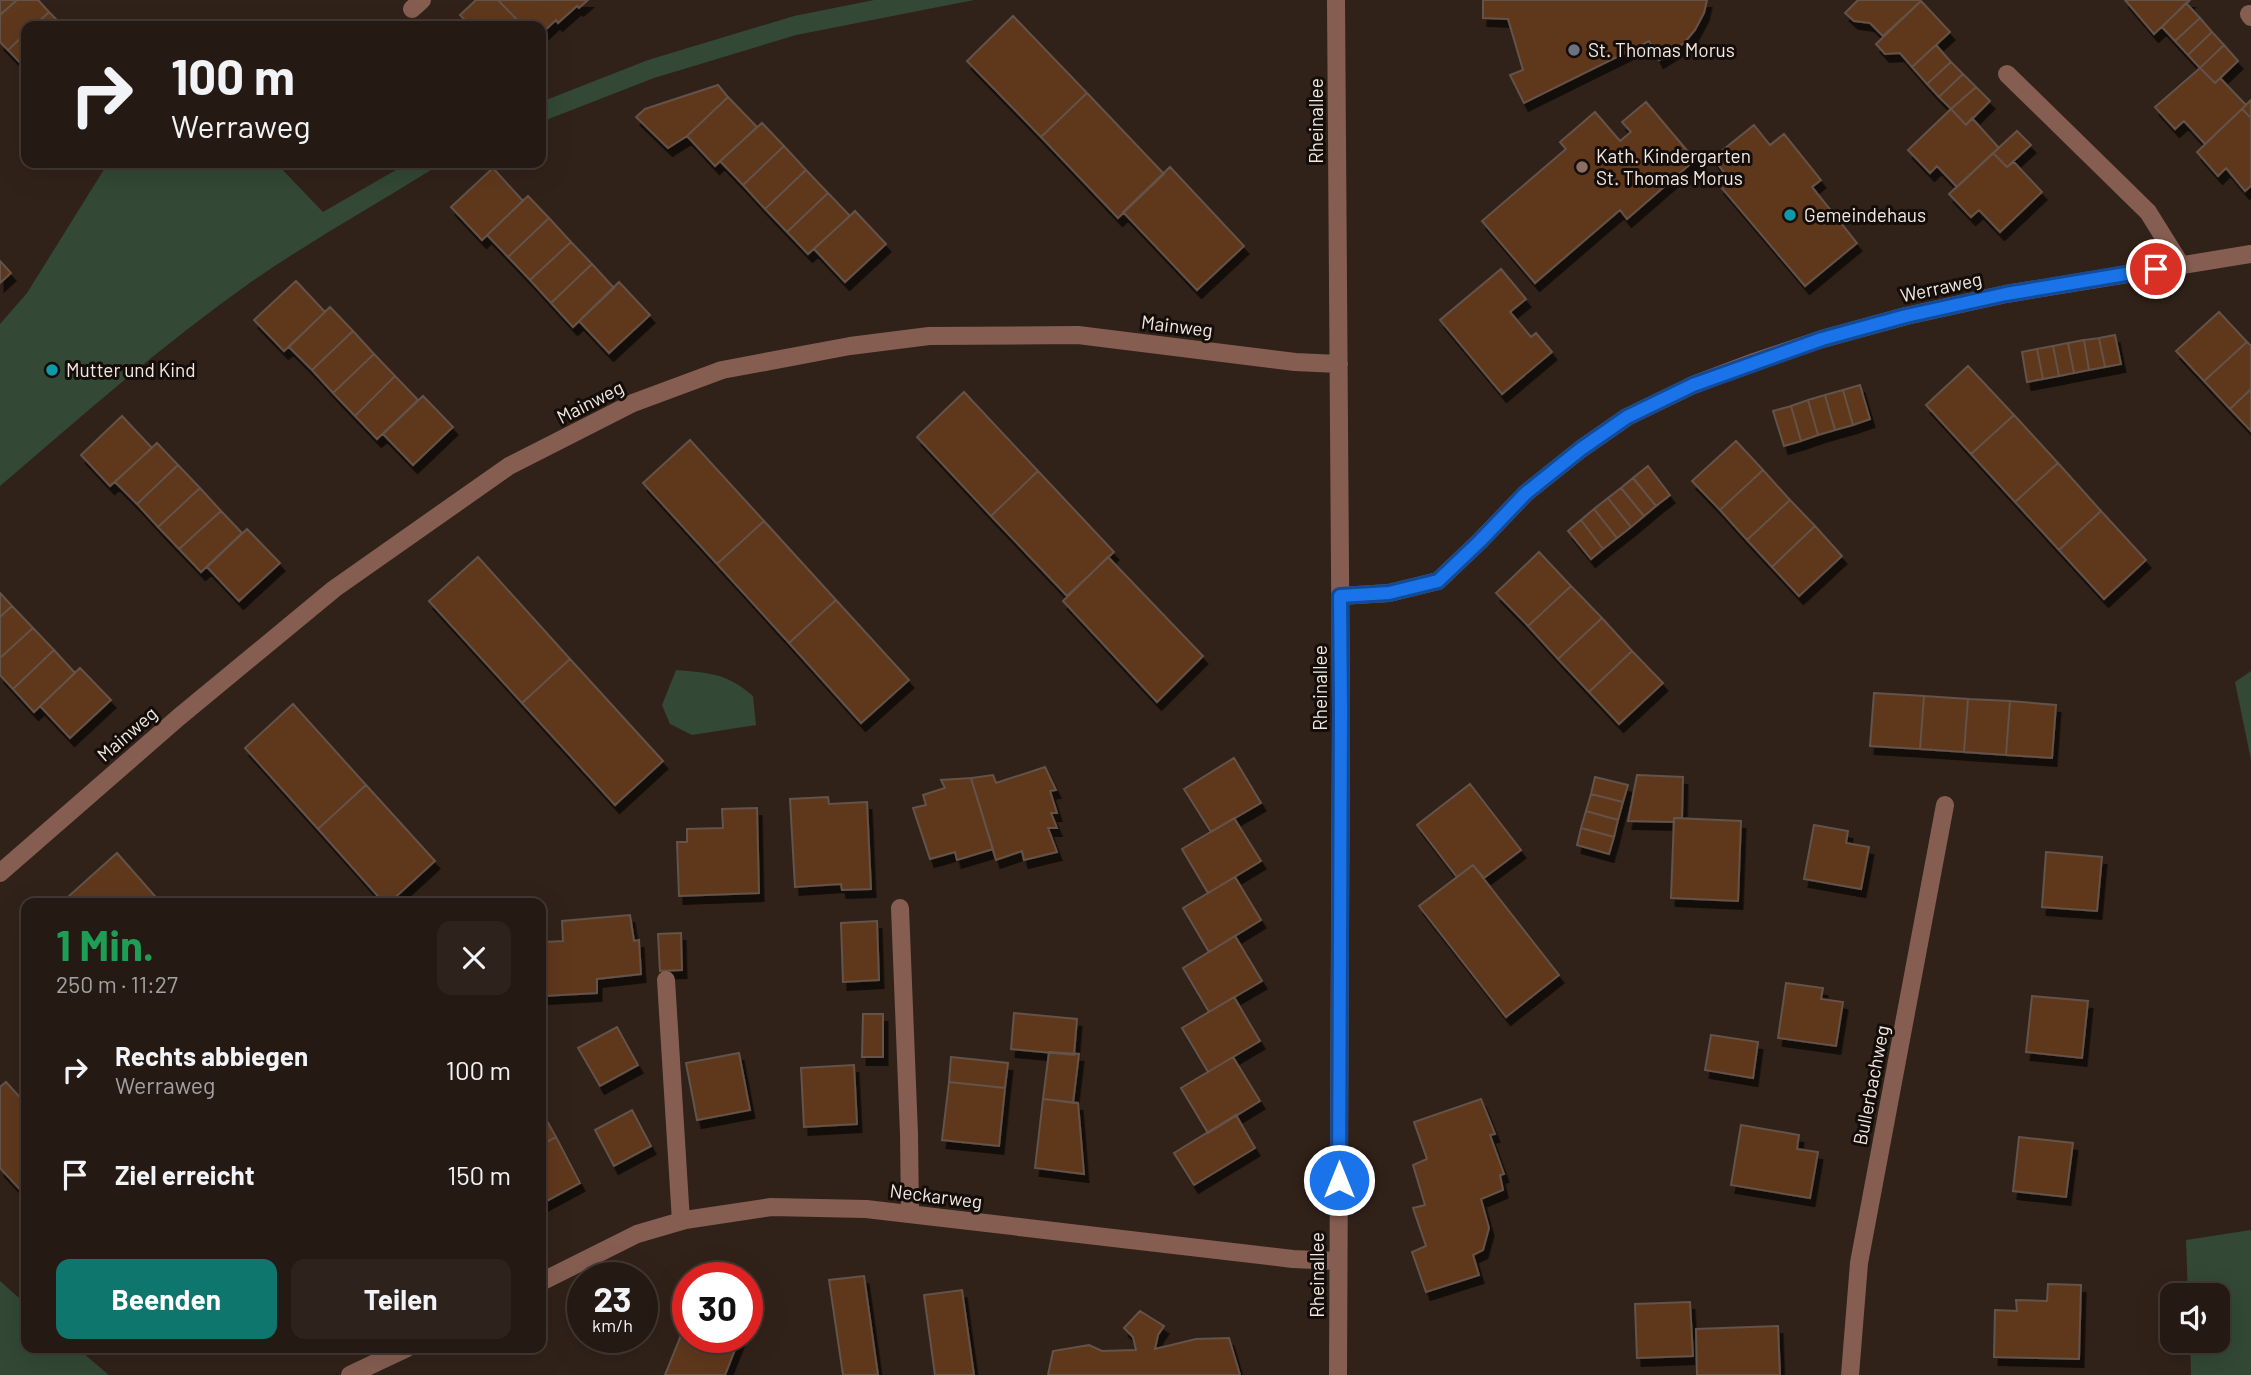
<!DOCTYPE html>
<html lang="de">
<meta charset="utf-8">
<style>
:root{--surface:#251a13;--page:#2d231c;--text:#f1f3f6;--muted:#a3a1a0;--line:#423833;--accent:#0f766e}
body{margin:0;font-family:Barlow,sans-serif;background:var(--page);color:var(--text);height:100vh;display:flex;flex-direction:column;font-size:26px;white-space:nowrap}
*{box-sizing:border-box;margin:0}
p{font-size:23px;color:var(--muted)}
.icon{flex:none;width:38px;height:38px;fill:none;stroke:currentColor;stroke-width:2;stroke-linecap:round;stroke-linejoin:round}
.map{position:relative;flex:1;overflow:hidden}
.side{position:absolute;left:21px;top:898px;width:525px;height:455px;display:flex;flex-direction:column;background:var(--surface);border-radius:14px;box-shadow:0 7px 28px #0002,0 0 0 2px var(--line)}
.side>*{flex:none}
.banner{position:absolute;left:21px;top:21px;width:525px;height:147px;border-radius:14px;box-shadow:0 7px 28px #0002,0 0 0 2px var(--line);background:#251a13;color:var(--text);overflow:hidden}
.fabs{position:absolute;left:2160px;top:1283px;display:grid;gap:14px}
.fabs a{display:grid;place-items:center;width:70px;height:70px;border-radius:14px;background:var(--surface);box-shadow:0 7px 28px #0002,0 0 0 2px var(--line);font-size:35px}
.speed{position:absolute;left:567px;top:1262px;display:flex;gap:14px;font-size:35px;font-weight:700;text-align:center}
.speed>*{display:grid;place-content:center;width:91px;height:91px;border-radius:50%;background:var(--surface);box-shadow:0 7px 28px #0002,0 0 0 2px var(--line);line-height:1}
.speed small{font-size:18px;font-weight:400}
.speed .limit{border:10px solid #d22;background:#fff;color:#111}
.pin{position:absolute;display:grid;place-items:center;width:60px;height:60px;color:#fff;margin:-30px;border:4px solid #fff;border-radius:50%;box-shadow:0 2px 7px #0007}
.me{position:absolute;width:77px;margin:-38px;rotate:0deg;stroke-linejoin:round;filter:drop-shadow(0 0 5px #0008)}
.turn{display:flex;align-items:center;gap:24px;height:147px;padding:0 35px;font-size:32px}
.turn .icon{width:91px;height:91px;stroke-width:2.5}
.turn b{display:block;font-size:49px;line-height:60px}
.round{display:grid;place-items:center;flex:none;width:74px;height:74px;border-radius:14px;background:var(--page)}
.summary{display:flex;align-items:center;justify-content:space-between;height:119px;padding:0 35px}
h1{font-size:42px;font-weight:700;line-height:52px;color:#1e9e55}
.button{display:flex;gap:14px;margin-top:auto;padding:14px 35px}
.button a{flex:1;height:80px;border-radius:14px;background:var(--accent);color:#fff;font-size:28px;font-weight:700;line-height:80px;text-align:center}
.button a+a{background:var(--page);color:var(--text)}
ul{padding:0;list-style:none}
li{display:flex;align-items:center;gap:21px;height:105px;padding:0 35px}
li div{flex:1}
li b{display:block;font-size:26px}
li em{font-style:normal}
.map>svg:first-child{display:block}
.green{fill:#334835}
.building{fill:#5e371d;stroke:#645248;stroke-width:2;filter:url(#shadow)}
.lines{fill:none;stroke-linecap:round;stroke-linejoin:round}
.minor{stroke:#865e51;stroke-width:18}
.route-casing{stroke:#114b97;stroke-width:18}
.route{stroke:#1a73e8;stroke-width:12}
.worship-dot{fill:#6b7280;stroke:#140d09;stroke-width:2.5}
.education-dot{fill:#8d6e63;stroke:#140d09;stroke-width:2.5}
.culture-dot{fill:#0f9aa8;stroke:#140d09;stroke-width:2.5}
.labels{text-anchor:middle;stroke-width:6;stroke-linejoin:round;paint-order:stroke}
.poi-label{font-size:19px;fill:#f3e9e2;stroke:#140d09;text-anchor:start}
.street-label{font-size:19px;fill:#f3e9e2;stroke:#140d09}
</style>
<div class="map">
<svg width="2251" height="1375" viewBox="0 0 2251 1375">
<defs>
<filter id="shadow"><feDropShadow dx="4.5" dy="8" stdDeviation="0" flood-color="#0009"/></filter>
</defs>
<rect width="100%" height="100%" fill="#312219"/>
<!-- green -->
<path class="green" d="M874 0H974L796 35 654 78 541 122V102L648 60 794 16Z
M108 163H276L323 212 408 163H448L431 170C371 207 309 242 251 282 163 344 82 416 0 486V324L27 293Z
M676 670C709 673 727 673 753 696L756 725 692 735 670 724 662 705Z
M2251 671V760L2235 682Z
M2251 1230V1375H2191L2190 1341 2217 1340V1295H2188L2186 1240Z
M0 1281 26 1304V1348H77L109 1375H0Z"/>
<!-- building -->
<path class="building" d="M0 0H17L0 15Z
M17 0H38L49 12 34 26H26V33L8 50 0 42V15Z
M476 0H498L523 26H457L464 19 460 15Z
M498 0H588L579 8 577 6 558 23 556 20 541 34V26H523Z
M1483 0H1707L1704 13 1695 30 1685 42 1672 52 1659 60 1649 41 1524 103 1510 75 1523 70 1508 19 1483 18Z
M1858 0H1920L1921 1 1883 36 1870 23 1854 21 1845 13Z
M2125 0H2190L2154 34Z
M1921 1 1950 32 1912 67 1900 53 1885 54 1876 44Z
M2186 3 2200 18 2175 41 2162 27Z
M49 12 63 26H34Z
M1013 16 1087 93 1041 137 967 61Z
M2200 18 2212 32 2188 55 2175 41Z
M2212 32 2224 45 2200 68 2188 55Z
M26 33V69L8 50Z
M1936 45 1951 62 1927 84 1912 67Z
M2224 45 2238 61 2215 83 2200 68Z
M1951 62 1963 74 1939 97 1927 84Z
M2200 68 2215 83 2220 78 2246 105 2205 144 2184 121 2175 129 2155 107Z
M1963 74 1976 87 1951 109 1939 97Z
M718 85 728 97 687 136 668 148 636 117 645 109Z
M1976 87 1990 101 1966 125 1951 109Z
M1087 93 1164 174 1118 218 1041 137Z
M728 97 757 127 715 166 687 136Z
M2251 100V118L2242 109Z
M1646 102 1695 160 1627 219 1620 210 1535 283 1482 221 1566 149 1560 142 1595 112 1620 141 1631 132 1622 122Z
M1951 109 1966 125 1972 118 1999 148 1957 187 1937 166 1930 173 1908 150Z
M2242 109 2251 118V186L2245 191 2226 168 2218 176 2197 152Z
M762 123 784 146 743 185 720 161Z
M1754 125 1770 145 1784 134 1821 180 1812 187 1857 243 1805 286 1720 186 1729 179 1713 158Z
M2017 131 2031 145 2007 167 1993 153Z
M784 146 806 170 765 209 743 185Z
M1993 153 2007 167 2014 162 2042 192 2000 232 1979 210 1971 217 1949 194Z
M1170 167 1244 246 1197 290 1123 212Z
M493 168 523 201 482 240 451 207Z
M806 170 828 193 787 232 765 209Z
M828 193 850 216 808 254 787 232Z
M528 196 549 218 508 257 487 235Z
M855 211 886 244 845 282 814 249Z
M549 218 571 242 530 280 508 257Z
M571 242 592 264 551 303 530 280Z
M0 261 11 273 0 283Z
M592 264 614 288 573 327 551 303Z
M1501 269 1526 299 1510 312 1531 337 1536 333 1552 352 1502 394 1440 320Z
M296 281 325 312 284 351 254 320Z
M619 282 650 315 609 353 579 321Z
M330 307 353 331 312 370 289 347Z
M2219 312 2247 342 2204 381 2176 351Z
M353 331 374 354 333 393 312 370Z
M2115 335 2121 364 2105 367 2099 338Z
M2099 338 2105 367 2089 370 2084 340Z
M2084 340 2089 370 2074 373 2068 343Z
M2247 342 2251 346V389L2230 409 2204 381Z
M2068 343 2074 373 2059 376 2053 346Z
M2053 346 2059 376 2043 379 2037 349Z
M2037 349 2043 379 2027 382 2022 352Z
M374 354 395 376 355 416 333 393Z
M1968 366 2014 415 1971 454 1926 405Z
M395 376 418 400 377 439 355 416Z
M1860 385 1870 419 1853 425 1843 390Z
M2251 389V431L2230 409Z
M1843 390 1853 425 1835 430 1825 395Z
M964 392 1038 471 991 516 917 437Z
M1825 395 1835 430 1818 435 1808 400Z
M423 396 453 427 413 465 383 434Z
M1808 400 1818 435 1801 441 1791 406Z
M1791 406 1801 441 1784 446 1773 411Z
M2014 415 2058 463 2015 502 1971 454Z
M122 416 152 448 110 486 81 455Z
M690 440 764 521 717 564 643 483Z
M1736 441 1763 470 1720 510 1692 481Z
M157 443 178 465 137 504 115 482Z
M2058 463 2101 511 2059 550 2015 502Z
M178 465 200 488 158 527 137 504Z
M1648 466 1670 495 1656 506 1633 478Z
M1763 470 1790 500 1747 540 1720 510Z
M1038 471 1114 552 1067 596 991 516Z
M1633 478 1656 506 1644 516 1621 488Z
M200 488 221 511 179 549 158 527Z
M1621 488 1644 516 1631 527 1608 498Z
M1608 498 1631 527 1617 538 1594 509Z
M1790 500 1815 526 1772 567 1747 540Z
M1594 509 1617 538 1603 549 1581 520Z
M221 511 242 533 201 572 179 549Z
M2101 511 2146 560 2104 599 2059 550Z
M1581 520 1603 549 1591 559 1568 531Z
M764 521 836 600 789 643 717 564Z
M1815 526 1842 556 1799 596 1772 567Z
M247 529 280 563 239 601 207 567Z
M1539 552 1571 586 1528 626 1496 593Z
M478 557 570 659 522 703 429 601Z
M1108 557 1203 656 1157 702 1063 601Z
M1571 586 1602 618 1558 659 1528 626Z
M0 593 12 606 0 617Z
M836 600 909 680 861 723 789 643Z
M12 606 33 628 0 658V617Z
M1602 618 1632 651 1589 692 1558 659Z
M33 628 54 650 13 689 0 675V658Z
M54 650 75 673 34 712 13 689Z
M1632 651 1663 683 1619 724 1589 692Z
M570 659 663 761 615 805 522 703Z
M80 668 111 700 70 738 40 706Z
M1874 693 1924 696 1920 749 1870 746Z
M1924 696 1968 699 1964 752 1920 749Z
M1968 699 2010 701 2006 755 1964 752Z
M2010 701 2056 705 2052 758 2006 755Z
M293 704 366 785 318 829 245 748Z
M1234 758 1261 803 1211 832 1184 789Z
M1045 767 1056 790 1050 791 1057 813H1051L1057 828H1048L1057 852 1024 860 1022 851 996 860 971 778 993 775 996 783Z
M1637 775 1683 777 1682 818H1674V822L1628 821Z
M1595 777 1628 785 1623 802 1591 794Z
M971 778 993 849 957 860 955 852 930 859 913 808 926 805 923 795 945 788 941 780Z
M1470 784 1521 850 1484 878 1473 865 1457 877 1417 825Z
M366 785 435 861 389 903H384L318 829Z
M1591 794 1623 802 1618 820 1586 811Z
M828 797 829 804 867 802 871 889 842 890 841 884 795 887 790 799Z
M757 808 759 893 679 896 677 842H687V829L723 828 722 809Z
M1586 811 1618 820 1614 837 1581 828Z
M1234 818 1261 861 1208 893 1182 849Z
M1674 818 1741 821 1738 901 1671 898Z
M1814 825 1848 831 1846 843 1869 847 1861 889 1804 879Z
M1581 828 1614 837 1609 854 1577 845Z
M2046 852 2102 857 2097 911 2042 907Z
M117 853 161 903H76L69 896Z
M1473 865 1559 975 1506 1017 1419 906Z
M1235 877 1261 920 1209 952 1183 908Z
M630 915 634 941 639 940 641 974 597 979V993L544 996 543 973H541V933L545 942 563 941 562 921Z
M877 921 879 980 843 982 841 923Z
M681 933 682 970 660 971 658 934Z
M1235 936 1262 981 1209 1012 1183 968Z
M1786 983 1823 988 1821 999 1843 1002 1836 1046 1778 1038Z
M2032 996 2088 1001 2082 1058 2026 1052Z
M1234 997 1260 1041 1208 1072 1182 1028Z
M1014 1013 1077 1019 1074 1055 1011 1049Z
M863 1014H883V1057H862Z
M617 1027 638 1065 600 1086 578 1048Z
M1711 1035 1758 1042 1753 1078 1705 1070Z
M1049 1052 1079 1054 1073 1103 1043 1099Z
M739 1053 750 1110 697 1120 686 1063Z
M951 1057 1008 1063 1005 1088 949 1082Z
M1233 1057 1260 1101 1208 1133 1181 1088Z
M854 1065 857 1124 804 1127 801 1068Z
M6 1082 26 1104V1196L0 1168V1087Z
M949 1082 1005 1088 999 1146 942 1140Z
M1043 1099 1078 1103 1084 1174 1035 1168Z
M1481 1099 1495 1134 1490 1135 1504 1174 1500 1175 1503 1190 1481 1199 1489 1228 1483 1250 1473 1255 1479 1275 1426 1292 1412 1252 1426 1246 1413 1208 1425 1205 1413 1165 1427 1159 1414 1122Z
M541 1110 556 1137 541 1145Z
M632 1110 651 1146 614 1166 595 1130Z
M1236 1115 1255 1148 1194 1185 1174 1153Z
M1741 1125 1799 1135 1797 1149 1818 1152 1810 1198 1731 1185Z
M556 1137 580 1183 541 1204V1145Z
M2019 1137 2073 1143 2066 1197 2013 1191Z
M864 1276 878 1375H843L829 1280Z
M2048 1284 2081 1285 2079 1359 1994 1357 1995 1310 2017 1311 2016 1300 2047 1301Z
M962 1290 974 1375H935L924 1295Z
M1690 1302 1693 1356 1637 1358 1635 1304Z
M1140 1311 1164 1326 1158 1335 1155 1349 1196 1339 1229 1338 1240 1375H1048L1053 1351 1089 1345 1102 1351 1136 1350 1133 1337 1124 1328Z
M688 1318V1337H740L725 1375H665Z
M1778 1326 1780 1375H1697L1696 1329Z"/>
<g class="lines">
<!-- minor -->
<path class="minor" d="M1336 0 1341 711 1338 1375
M412 9 422 0
M2249 14 2251 17
M2007 74 2148 212 2181 265
M1340 596 1389 593 1438 581 1480 541 1526 493 1581 449 1627 417 1693 385 1754 362 1822 339 1906 316 2006 294 2251 254
M0 873 179 717 334 589 509 466 633 403 722 370 850 346 929 336 1078 335 1295 362 1339 364
M900 908 909 1134 910 1214
M666 980 681 1221
M541 1282 637 1234 685 1220 771 1207 866 1209 1293 1259 1338 1261
M350 1375 407 1348
M1850 1375 1859 1263 1945 805"/>
</g>
<g class="lines">
<defs>
<path id="route" d="M1339 1180 1341 711 1340 596 1389 593 1438 581 1480 541 1526 493 1581 449 1627 417 1693 385 1822 339 1906 316 2006 294 2156 269"/>
</defs>
<!-- route casing -->
<use href="#route" class="route-casing"/>
<!-- route -->
<use href="#route" class="route"/>
</g>
<!-- markers -->
<circle class="worship-dot" cx="1574" cy="50" r="7"/>
<circle class="education-dot" cx="1582" cy="167" r="7"/>
<g class="culture-dot">
<circle cx="1790" cy="215" r="7"/>
<circle cx="52" cy="370" r="7"/>
</g>
<g class="labels">
<!-- poi labels -->
<g class="poi-label">
<text x="1588" y="57">St. Thomas Morus</text>
<text x="1596" y="163">Kath. Kindergarten<tspan x="1596" dy="22">St. Thomas Morus</tspan></text>
<text x="1804" y="222">Gemeindehaus</text>
<text x="66" y="377">Mutter und Kind</text>
</g>
<!-- street labels -->
<g class="street-label">
<text transform="translate(1316 121) rotate(-90)" y="7">Rheinallee</text>
<text transform="translate(1941 287) rotate(-12)" y="7">Werraweg</text>
<text transform="translate(1177 326) rotate(7)" y="7">Mainweg</text>
<text transform="translate(590 402) rotate(-27)" y="7">Mainweg</text>
<text transform="translate(1320 688) rotate(-90)" y="7">Rheinallee</text>
<text transform="translate(127 734) rotate(-41)" y="7">Mainweg</text>
<text transform="translate(1871 1085) rotate(-79)" y="7">Bullerbachweg</text>
<text transform="translate(936 1196) rotate(7)" y="7">Neckarweg</text>
<text transform="translate(1317 1275) rotate(-90)" y="7">Rheinallee</text>
</g>
</g>
</svg>
<div class="fabs">
<a><svg class="icon" aria-label="sound" viewBox="0 0 24 24"><path d="M4 9h4l5-4v14l-5-4H4zM17 9q2 3 0 6"/></svg></a>
</div>
<div class="speed"><div>23<small>km/h</small></div><div class="limit">30</div></div>
<div class="pin" style="left:2156px;top:269px;background:#d93025"><svg class="icon" aria-label="arrive" viewBox="0 0 24 24"><path d="M6 21V4h12l-3 4 3 4H6"/></svg></div>
<svg class="me" style="left:1339px;top:1180px" viewBox="-20 -20 40 40"><circle r="17" fill="#1a73e8" stroke="#fff" stroke-width="3"/><path d="M0-11L8 9 0 5-8 9z" fill="#fff"/></svg>
<div class="banner">
<div class="turn"><svg class="icon" aria-label="right" viewBox="0 0 24 24"><path d="M7 20v-9h11M14 6l5 5-5 5"/></svg><div><b>100 m</b>Werraweg</div></div>
</div>
<section class="side">
<div class="summary"><div><h1>1 Min.</h1><p>250 m · 11:27</p></div><a class="round"><svg class="icon" aria-label="close" viewBox="0 0 24 24"><path d="M6 6l12 12M18 6L6 18"/></svg></a></div>
<ul>
<li><svg class="icon" aria-label="right" viewBox="0 0 24 24"><path d="M7 20v-9h11M14 6l5 5-5 5"/></svg><div><b>Rechts abbiegen</b><p>Werraweg</p></div><em>100 m</em></li>
<li><svg class="icon" aria-label="arrive" viewBox="0 0 24 24"><path d="M6 21V4h12l-3 4 3 4H6"/></svg><div><b>Ziel erreicht</b></div><em>150 m</em></li>
</ul>
<div class="button"><a>Beenden</a><a>Teilen</a></div>
</section>
</div>
